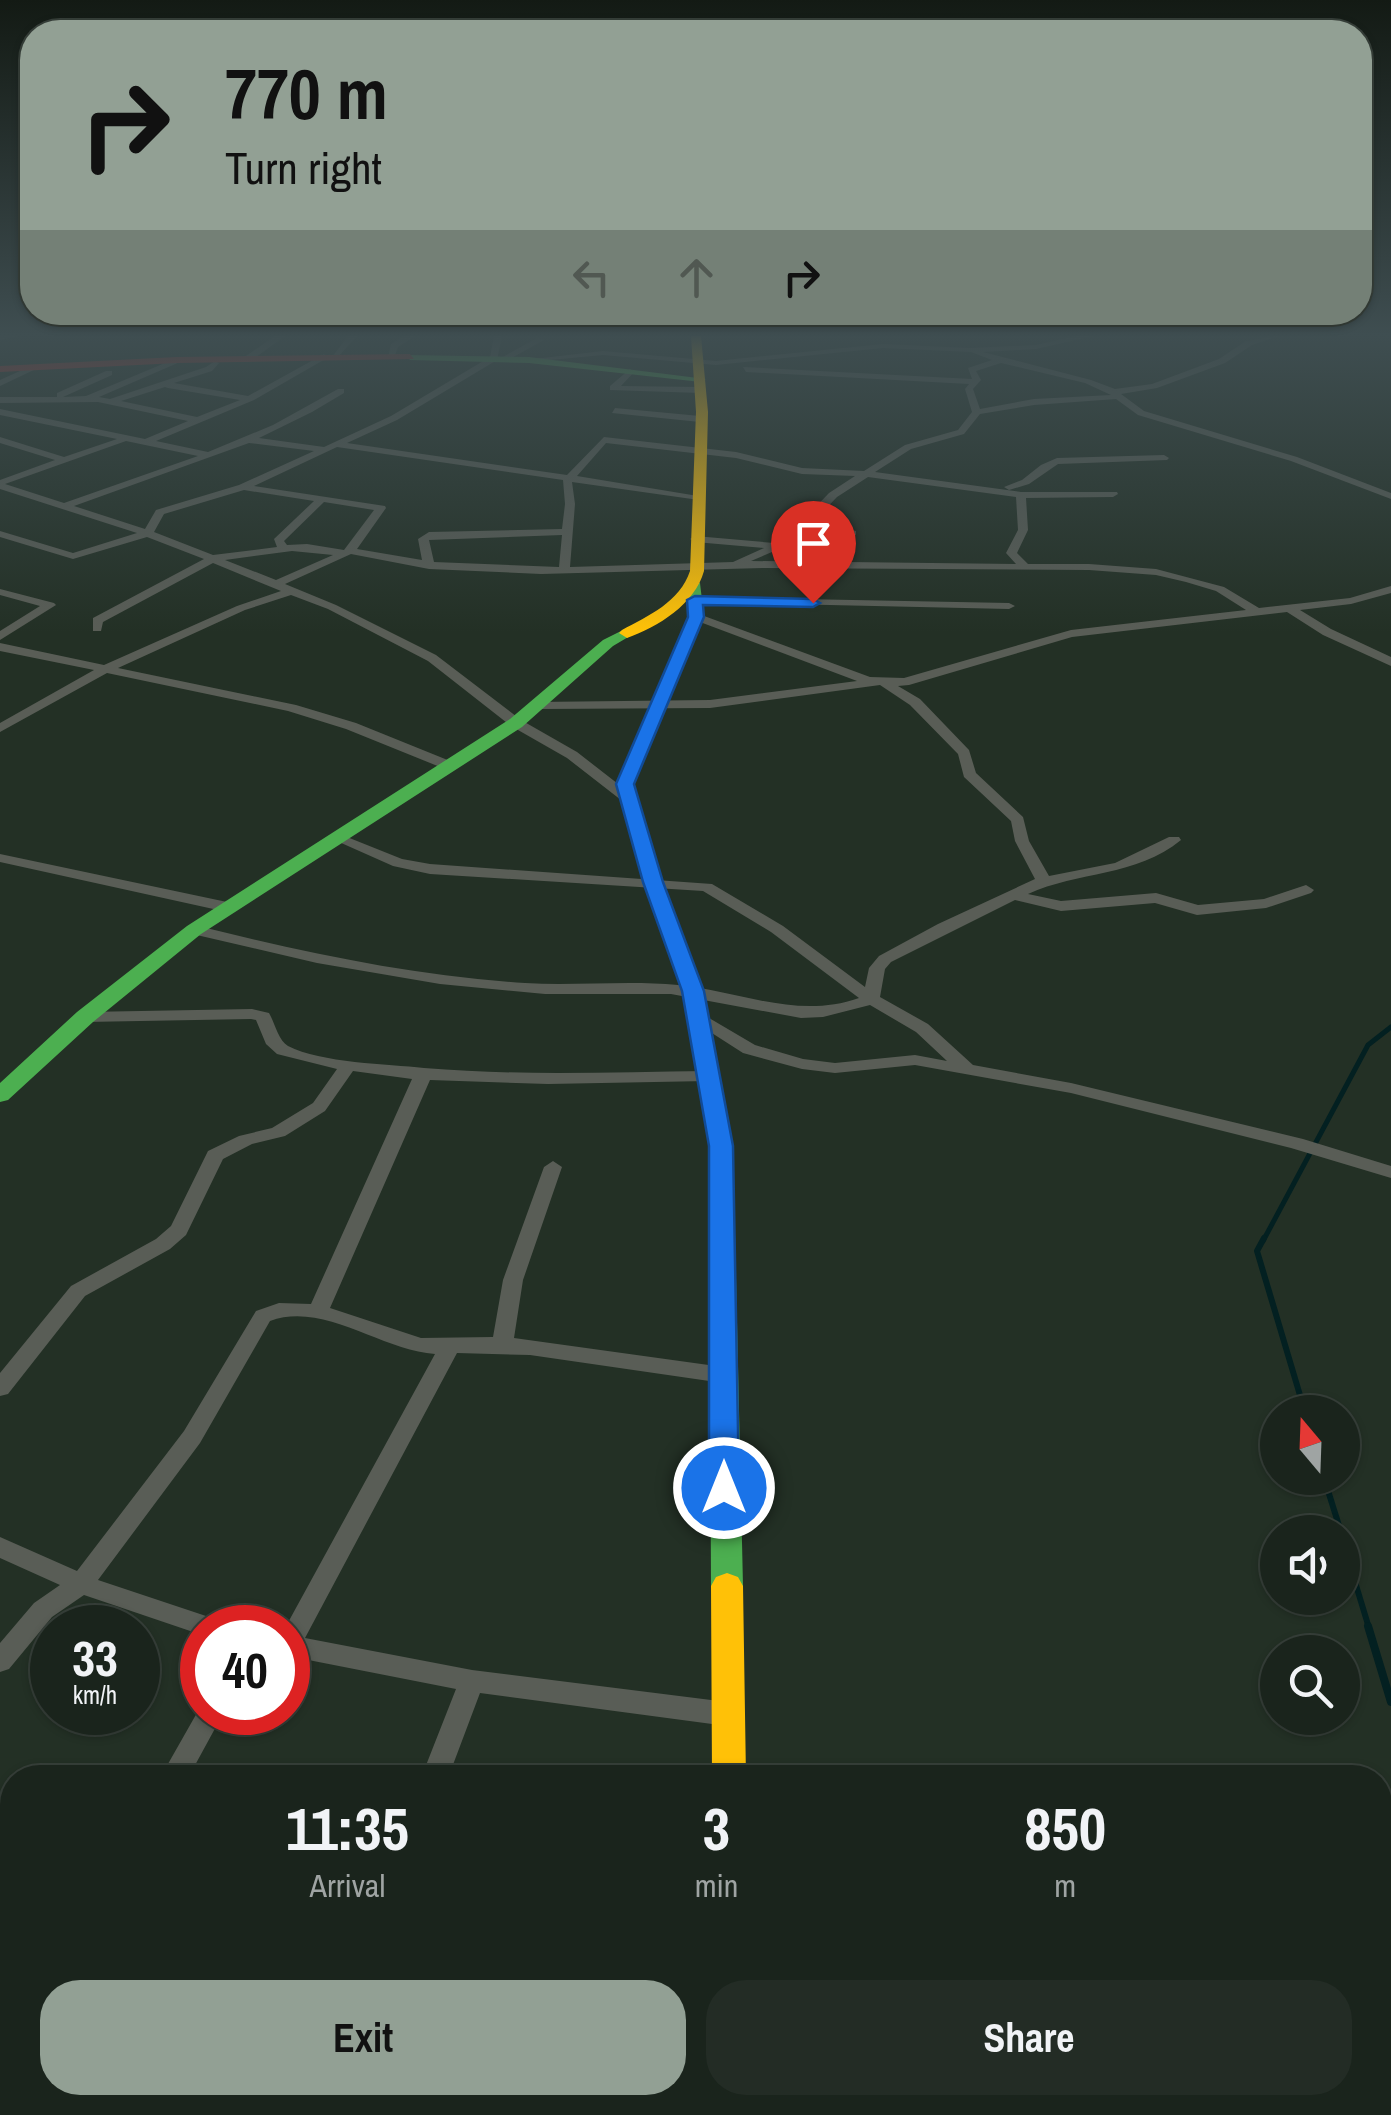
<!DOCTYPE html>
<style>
:root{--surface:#1a241c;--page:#232c25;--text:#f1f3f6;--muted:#9fa4a3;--line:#38413b;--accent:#92a094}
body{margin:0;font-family:"Archivo Narrow",sans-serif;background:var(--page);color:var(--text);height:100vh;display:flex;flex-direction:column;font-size:38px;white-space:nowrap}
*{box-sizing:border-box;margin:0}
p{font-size:32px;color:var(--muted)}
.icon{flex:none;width:55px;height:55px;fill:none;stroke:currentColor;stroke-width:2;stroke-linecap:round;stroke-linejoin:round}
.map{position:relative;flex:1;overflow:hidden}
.sheet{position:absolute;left:0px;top:1765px;width:1392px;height:350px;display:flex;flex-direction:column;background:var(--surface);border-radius:40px 40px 0 0;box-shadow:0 2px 8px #0004,0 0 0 2px var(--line)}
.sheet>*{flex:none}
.hud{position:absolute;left:20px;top:20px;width:1352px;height:305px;border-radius:40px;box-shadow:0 2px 8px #0004,0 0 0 2px var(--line);background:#92a094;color:#111;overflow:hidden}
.needle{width:65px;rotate:341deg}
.controls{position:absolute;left:1260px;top:1395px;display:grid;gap:20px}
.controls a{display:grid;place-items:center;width:100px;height:100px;border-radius:50%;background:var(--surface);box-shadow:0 2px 8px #0004,0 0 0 2px var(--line);font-size:50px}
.speed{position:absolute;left:30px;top:1605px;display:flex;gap:20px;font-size:50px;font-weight:700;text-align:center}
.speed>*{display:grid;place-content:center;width:130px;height:130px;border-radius:50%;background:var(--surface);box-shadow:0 2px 8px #0004,0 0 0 2px var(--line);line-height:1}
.speed small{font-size:25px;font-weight:400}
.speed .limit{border:15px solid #d22;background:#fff;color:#111}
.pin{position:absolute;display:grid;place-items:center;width:85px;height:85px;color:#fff;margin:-102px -42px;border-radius:50% 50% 50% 0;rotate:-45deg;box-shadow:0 0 10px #0007}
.pin .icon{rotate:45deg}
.me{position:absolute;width:110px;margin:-55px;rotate:0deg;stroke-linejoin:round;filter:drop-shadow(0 0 8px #0008)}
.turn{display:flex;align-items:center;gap:35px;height:210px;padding:0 40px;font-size:45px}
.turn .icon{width:130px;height:130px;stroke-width:2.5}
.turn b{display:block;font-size:70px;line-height:85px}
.lanes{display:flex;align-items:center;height:95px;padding:0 40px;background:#0003;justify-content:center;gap:50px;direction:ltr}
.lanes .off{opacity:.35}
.eta{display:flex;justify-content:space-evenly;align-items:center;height:170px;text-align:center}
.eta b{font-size:60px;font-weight:700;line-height:70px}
.action{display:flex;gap:20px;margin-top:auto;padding:20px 40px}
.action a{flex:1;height:115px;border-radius:40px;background:var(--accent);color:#111;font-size:40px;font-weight:700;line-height:115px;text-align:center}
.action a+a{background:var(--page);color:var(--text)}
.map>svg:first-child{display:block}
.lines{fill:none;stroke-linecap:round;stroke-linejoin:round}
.stream-far2{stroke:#032021;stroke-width:5}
.stream-far1{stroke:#032021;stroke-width:6}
.stream{stroke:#032021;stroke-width:8}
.street{fill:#595d56;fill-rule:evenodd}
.fast{fill:#4caf50;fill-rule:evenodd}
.slow{fill:#ffc107;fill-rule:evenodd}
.jam{fill:#c62828;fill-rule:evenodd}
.route{fill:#1a73e8;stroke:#114b97;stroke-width:2.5}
</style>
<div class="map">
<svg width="1391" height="2115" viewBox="0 0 1391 2115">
<rect width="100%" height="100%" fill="#233025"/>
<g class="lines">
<!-- stream-far2 -->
<path class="stream-far2" d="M1263 1241 1368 1045 1391 1027"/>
<!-- stream-far1 -->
<path class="stream-far1" d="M1264 1238 1257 1251 1305 1412
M1324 1478 1341 1532
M1342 1539 1369 1628"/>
<!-- stream -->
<path class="stream" d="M1368 1626 1391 1702"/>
<!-- street -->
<path class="street" d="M0 336H19L0 340Z
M275 336H285L249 362H243V358Z
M348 336H357L338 357H332Z
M405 336H415L398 347 394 358H388L391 344Z
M494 336H502L497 360 397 420 347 443 567 475 604 437 736 452 802 468 864 471 905 445 958 430 972 412 965 389 969 384 746 372 743 367 972 379 968 368 992 360 971 352 883 348 716 365 603 355 529 362 525 360 603 351 716 361 883 344 970 348 1036 345 1076 336H1093L1036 349 983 352 1091 380 1115 389 1152 384 1219 359 1246 341 1279 336 1252 345 1225 363 1157 388 1121 394 1144 411 1297 457 1391 493V499L1291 461 1138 415 1116 399 1034 405 980 414 964 434 911 449 875 472 1021 492H1117L1118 494 1113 497 1026 498 1028 530 1017 553 1028 564H1089L1156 569 1224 587 1259 608 1350 598 1391 586V593L1351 604 1300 610 1331 629 1391 657V666L1323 635 1287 612 1072 637 909 685 898 686 920 699 969 750 976 773 1023 817 1029 841 1049 876 1115 863 1169 837H1179L1181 840C1136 877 1078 871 1028 894L1061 901 1156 893 1198 905 1264 899 1306 885 1314 890 1311 893 1266 908 1197 915 1155 903 1061 911 1015 900 891 962 885 969 880 997 928 1024 973 1065 1071 1083 1303 1139 1391 1166V1178L1291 1148 1071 1093 915 1065 835 1073 802 1069 743 1053 690 1019 692 1015H704L755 1045 803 1059 835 1063 915 1055 947 1061 916 1032 870 1005 823 1017 801 1018 671 994H545L440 984 317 963 188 933 186 930 194 925C303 952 413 976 525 983 576 986 628 980 678 985 740 991 797 1020 859 998L771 932 703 891 430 874 393 866 330 838 332 835H342L402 859 430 864 712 884 783 926 865 987 869 968 879 956 938 924 1035 879 1015 841 1011 821 964 777 958 754 910 705 880 685 710 708 541 709 535 705 536 702 710 700 857 681 692 619 690 617 696 613 870 677 904 678 1071 630 1246 610 1216 591 1186 582 1156 575 1089 570 763 568 541 574 429 569 351 554 285 584 336 605 436 655 521 720 577 752 631 794V800H621L567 758 511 726 428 661 328 609 291 595 245 610 118 668 296 705 356 723 455 763V769H445L346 729 288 711 107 673 0 732V723L94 670 0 651V643L104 665 237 606 281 591 213 563 103 622 101 631H93V618L204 559 147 537 73 559 0 537V531L73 553 137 533 0 489V480L55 460 0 443V437L64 457 117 439 0 415V409L145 439 188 421 98 402 0 403V397H57V393L106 371H112V375L63 397 86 396 177 358 180 362 99 397 110 399 206 367 215 361 219 363 212 371 174 383 248 396 324 354 327 358 254 400 156 441 208 452 273 425 338 389H344V393L312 412 259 438 324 447 391 416 490 357ZM1001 363 1085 383 1111 395 1034 399 980 409 973 389 981 380 976 371ZM165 387 168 388 240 400 197 417 121 401ZM126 441 198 456 64 503 5 484ZM249 443 314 451 239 485 156 510 145 529 74 506ZM606 443 736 458 802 474 855 476 829 493 785 539 774 543 695 536 690 539 695 542 764 548 733 562 570 567 575 504 572 482 699 500 704 497 577 476ZM337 447 563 480 565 504 562 529 429 532 418 539 422 560 357 549 386 508 385 506 254 486ZM868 477 1016 497 1018 530 1006 553 1016 564 751 561 793 543 807 528 856 535V531L813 522 837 497ZM244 490 314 501 274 539 277 547 213 555 154 532 164 514ZM324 502 374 510 344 550 307 544 287 545 284 541ZM562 535 559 567 434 562 429 540ZM292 551 333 555 276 580 225 560Z
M537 338 544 340 508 360 501 358Z
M31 366 38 368 0 386V380Z
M630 369 634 372 621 386 701 387 705 390 701 393 610 390V386Z
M615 408 700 416 705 419 700 422 612 413Z
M1164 455 1169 458 1167 460 1058 464 1029 484 1009 490 1004 487 1022 480 1041 465 1057 458Z
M0 589 54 603 56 605 0 640V631L40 606 0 595Z
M695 597 1009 603 1015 606 1009 609 691 602 689 600Z
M0 854 227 902 235 907 227 912 0 862Z
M252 1009 269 1013C275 1023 278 1040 288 1046 321 1063 388 1064 424 1068 518 1076 613 1072 708 1071L717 1076 708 1081 548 1084 430 1080 330 1308 421 1338 493 1337 503 1280 544 1167 553 1161 562 1167 523 1280 514 1338 723 1367 731 1369 734 1375 731 1381 723 1383 530 1355 457 1353 305 1638 472 1670 727 1702 736 1706 740 1714 736 1722 727 1726 480 1693 448 1778H421L456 1689 288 1656V1628H285L435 1354C382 1351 324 1301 270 1321L200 1443 98 1580 221 1621 224 1628H202V1635L84 1595 52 1617 9 1669 0 1672V1643L34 1603 60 1585 0 1558V1537L77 1571 184 1431 256 1311 279 1303 311 1304 412 1079 353 1071 325 1111 285 1136 252 1144 223 1159 186 1235 170 1249 85 1296 8 1394 0 1396V1373L71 1286 156 1239 171 1226 208 1151 239 1136 272 1128 313 1103 337 1069 277 1054 266 1044 256 1020 251 1019 85 1022 77 1017 85 1012Z
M202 1704V1712H224L188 1778H160Z
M12 2044V2094L0 2102V2051Z
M278 2102H309L304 2115H272Z
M573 2102H605L603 2115H571Z"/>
<!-- fast -->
<path class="fast" d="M406 355 529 357 706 379 701 382 529 363 410 360Z
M693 579 700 583 704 617 634 784 663 882 704 991 733 1146 743 1586 738 1595 727 1599 716 1595 711 1586 709 1146 682 991 643 882 616 784 688 617 686 583Z
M627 628 635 633 613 646 522 727 201 934 93 1022 8 1100 0 1102V1083L77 1012 187 926 510 719 603 640Z
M709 2102H749V2115H709Z"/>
<!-- slow -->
<path class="slow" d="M691 336H701L708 412 704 571C695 604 658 627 627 638L619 633 622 630C648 616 680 602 690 571L696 412Z
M727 1573 738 1577 743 1586 746 1778H712L711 1586 716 1577Z"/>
<!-- jam -->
<path class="jam" d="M410 354 414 359 177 363 0 372V366L177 357Z"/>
</g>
<!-- sky -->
<linearGradient id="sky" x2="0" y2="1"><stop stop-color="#131a14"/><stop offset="0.53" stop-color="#3f4e51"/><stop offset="1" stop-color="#3f4e51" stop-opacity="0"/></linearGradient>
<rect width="1391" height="632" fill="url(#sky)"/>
<!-- route -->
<path class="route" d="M695 596 813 599 820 603 813 607 703 605 704 617 634 784 663 882 704 991 733 1146 739 1488 735 1497 724 1500 714 1497 709 1488V1146L682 991 643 882 616 784 688 617 687 600Z"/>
</svg>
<div class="controls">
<a><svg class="needle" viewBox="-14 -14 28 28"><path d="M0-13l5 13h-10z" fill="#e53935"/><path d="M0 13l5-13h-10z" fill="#9fa4a3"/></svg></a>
<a><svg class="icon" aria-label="sound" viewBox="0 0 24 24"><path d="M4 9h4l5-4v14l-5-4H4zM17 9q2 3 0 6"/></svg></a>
<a><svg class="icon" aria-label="search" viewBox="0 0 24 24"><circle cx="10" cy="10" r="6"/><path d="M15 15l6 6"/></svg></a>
</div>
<div class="speed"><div>33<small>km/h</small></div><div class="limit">40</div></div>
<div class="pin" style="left:813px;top:603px;background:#d93025"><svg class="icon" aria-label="arrive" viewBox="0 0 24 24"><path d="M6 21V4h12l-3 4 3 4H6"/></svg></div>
<svg class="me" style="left:724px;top:1488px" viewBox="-20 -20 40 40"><circle r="17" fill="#1a73e8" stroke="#fff" stroke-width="3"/><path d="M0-11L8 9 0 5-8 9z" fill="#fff"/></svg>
<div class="hud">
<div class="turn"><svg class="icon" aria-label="right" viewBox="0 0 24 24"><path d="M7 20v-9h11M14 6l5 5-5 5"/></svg><div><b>770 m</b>Turn right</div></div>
<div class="lanes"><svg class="icon off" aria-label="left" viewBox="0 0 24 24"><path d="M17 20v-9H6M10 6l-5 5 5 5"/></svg><svg class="icon off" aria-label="ahead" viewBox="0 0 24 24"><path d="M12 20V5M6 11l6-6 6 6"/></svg><svg class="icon" aria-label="right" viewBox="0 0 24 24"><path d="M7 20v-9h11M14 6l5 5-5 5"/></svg></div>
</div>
<section class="sheet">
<div class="eta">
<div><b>11:35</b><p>Arrival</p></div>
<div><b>3</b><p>min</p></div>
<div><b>850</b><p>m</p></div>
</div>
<div class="action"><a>Exit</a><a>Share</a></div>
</section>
</div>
